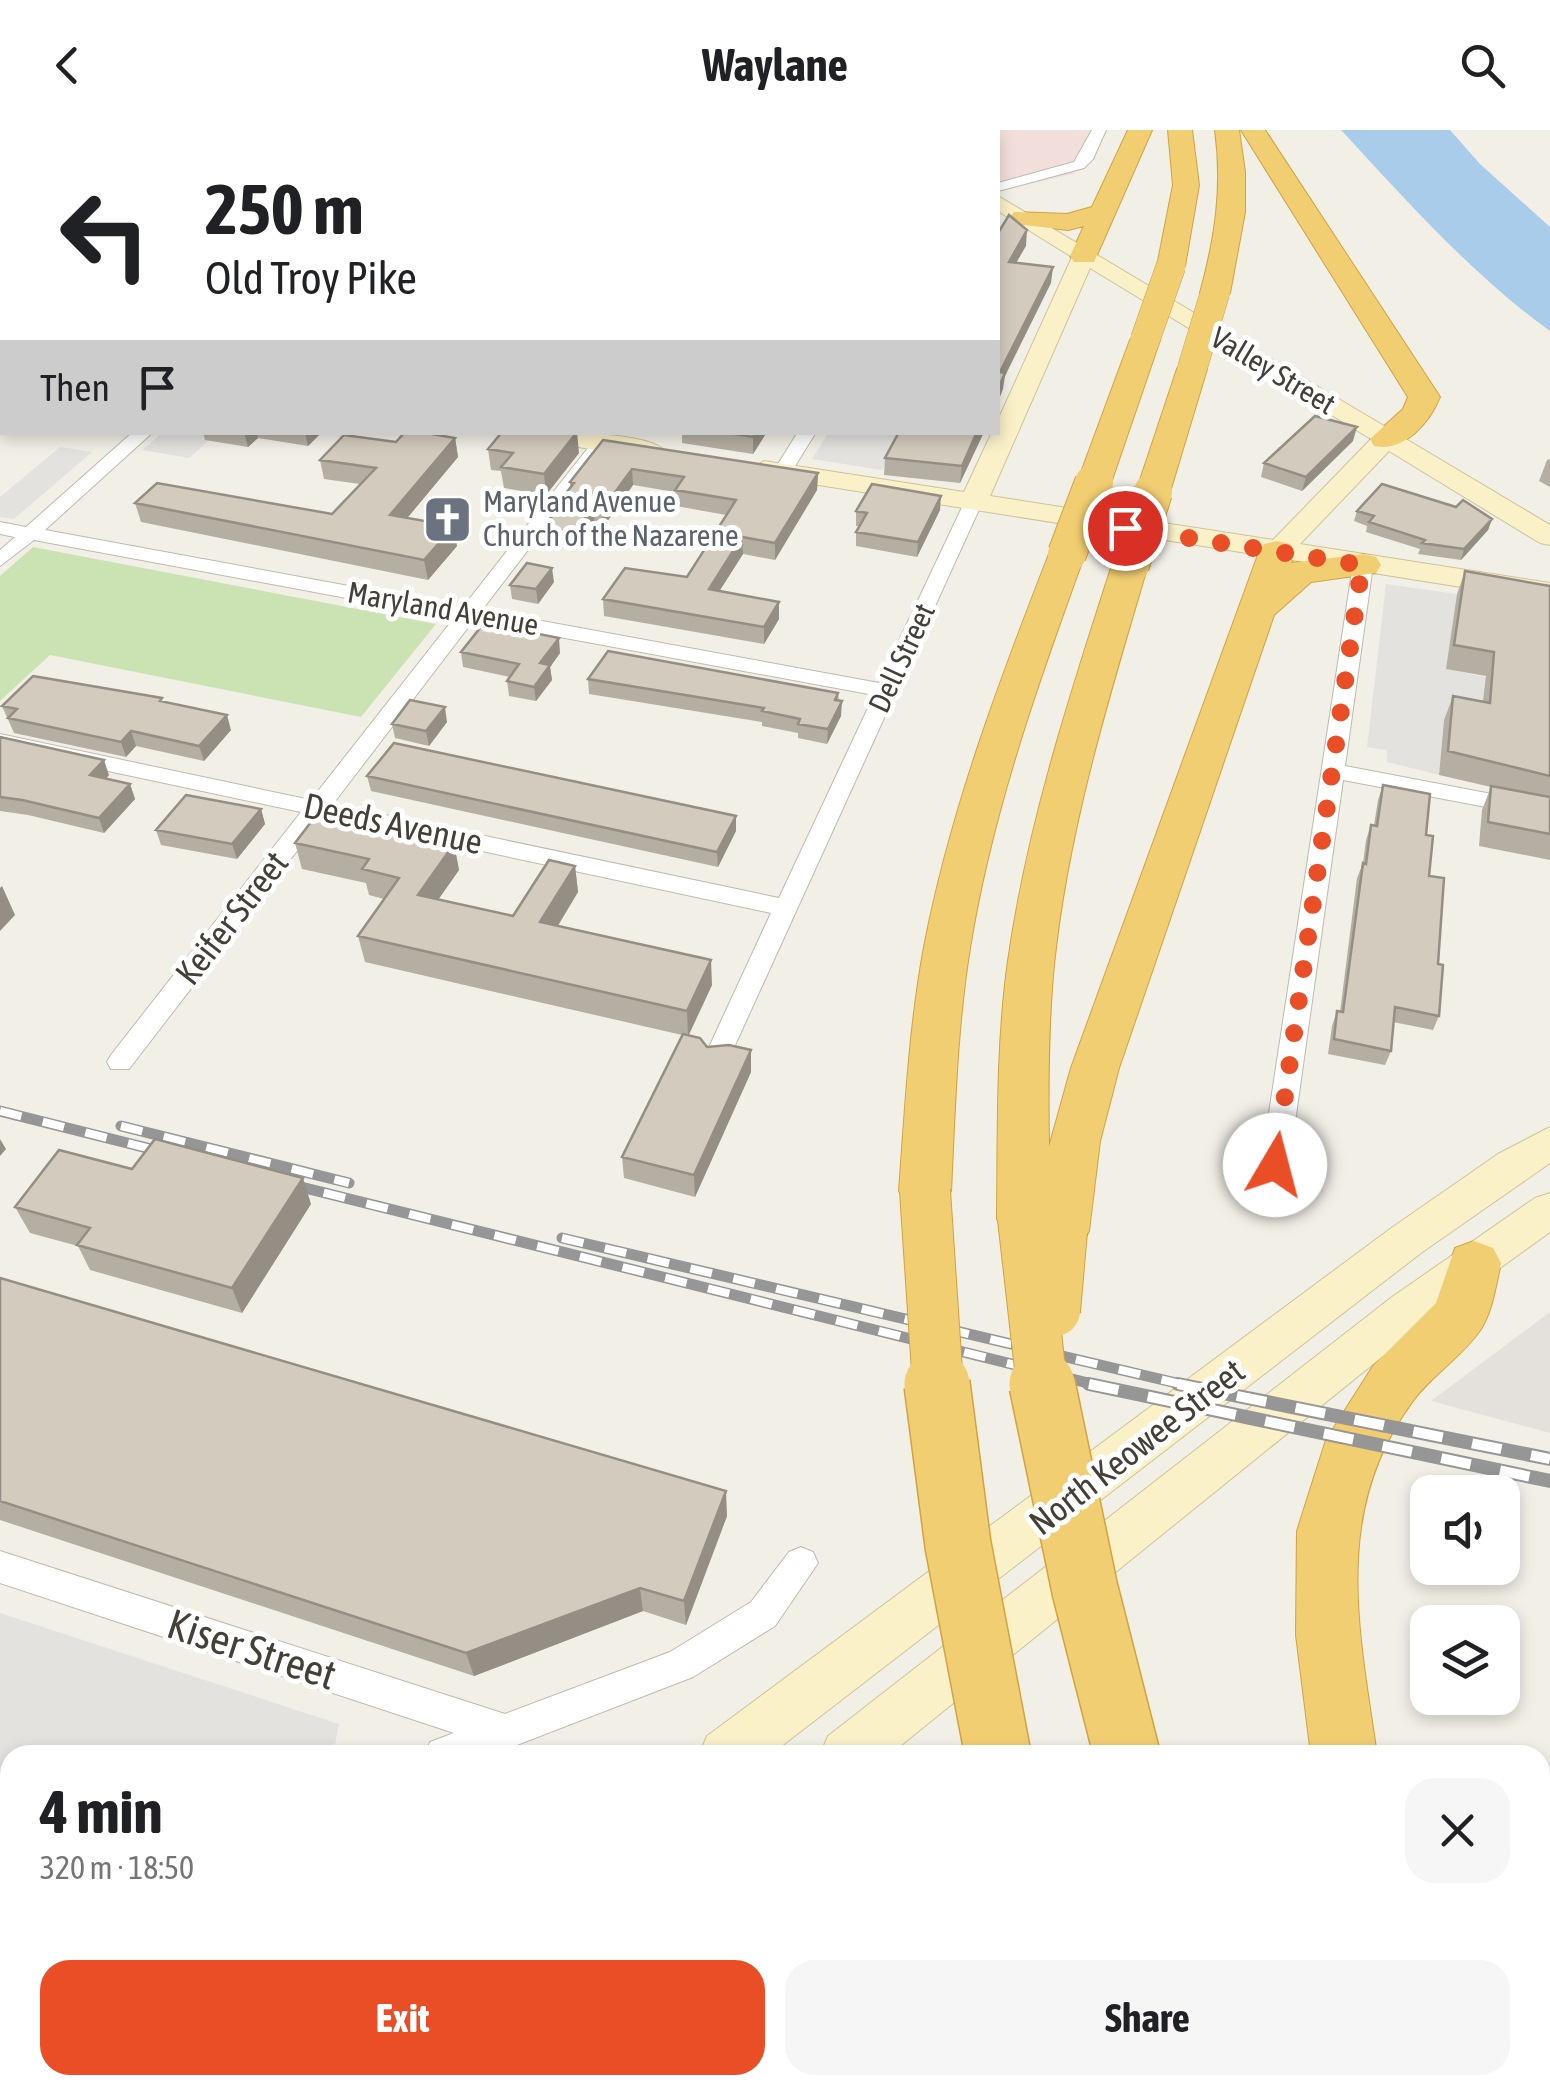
<!DOCTYPE html>
<meta charset="utf-8">
<style>
:root{--surface:#fff;--page:#f6f6f6;--text:#202124;--muted:#757577;--accent:#e94e27}
body{margin:0;font-family:"Asap Condensed",sans-serif;background:var(--page);color:var(--text);height:100vh;display:flex;flex-direction:column;font-size:38px;white-space:nowrap}
*{box-sizing:border-box;margin:0}
p{font-size:32px;color:var(--muted)}
.icon{flex:none;width:55px;height:55px;fill:none;stroke:currentColor;stroke-width:2;stroke-linecap:round;stroke-linejoin:round}
.map{position:relative;flex:1;overflow:hidden}
.drawer{position:absolute;left:0px;top:1615px;width:1550px;height:350px;display:flex;flex-direction:column;background:var(--surface);border-radius:30px 30px 0 0;box-shadow:0 5px 15px #0003}
.drawer>*{flex:none}
.hud{position:absolute;left:0px;top:0px;width:1000px;height:305px;box-shadow:0 5px 15px #0003;background:#fff;color:var(--text);overflow:hidden}
.controls{position:absolute;left:1410px;top:1345px;display:grid;gap:20px}
.controls a{display:grid;place-items:center;width:110px;height:110px;border-radius:20px;background:var(--surface);box-shadow:0 5px 15px #0003;font-size:50px}
.pin{position:absolute;display:grid;place-items:center;width:85px;height:85px;color:#fff;margin:-42px;border:5px solid #fff;border-radius:50%;box-shadow:0 2px 10px #0007}
.me{position:absolute;width:110px;margin:-55px;rotate:8deg;stroke-linejoin:round;filter:drop-shadow(0 0 8px #0008)}
.turn{display:flex;align-items:center;gap:35px;height:210px;padding:0 40px;font-size:45px}
.turn .icon{width:130px;height:130px;stroke-width:2.5}
.turn b{display:block;font-size:70px;line-height:85px}
.then{display:flex;align-items:center;height:95px;padding:0 40px;background:#0003;gap:20px;font-size:38px}
.round{display:grid;place-items:center;flex:none;width:105px;height:105px;border-radius:30px;background:var(--page)}
.overview{display:flex;align-items:center;justify-content:space-between;height:170px;padding:0 40px}
h1{font-size:60px;font-weight:700;line-height:75px}
.button{display:flex;gap:20px;margin-top:auto;padding:20px 40px}
.button a{flex:1;height:115px;border-radius:30px;background:var(--accent);color:#fff;font-size:40px;font-weight:700;line-height:115px;text-align:center}
.button a+a{background:var(--page);color:var(--text)}
header{display:flex;justify-content:space-between;align-items:center;height:130px;padding:0 40px;background:var(--surface);font-size:45px;font-weight:700}
.map>svg:first-child{display:block}
.industrial{fill:#e4e1dc}
.medical{fill:#f2dfdb}
.green{fill:#cbe3b3}
.parking{fill:#e4e2df}
.water{fill:#a8ccea}
.lines{fill:none;stroke-linecap:round;stroke-linejoin:round}
.minor-casing{stroke:#c0baad;stroke-width:2}
.secondary-casing{stroke:#cec49a;stroke-width:2}
.motorway-casing{stroke:#d1a342;stroke-width:2}
.minor{fill:#fff;fill-rule:evenodd}
.secondary{fill:#faf1c9;fill-rule:evenodd}
.motorway{fill:#f2ce72;fill-rule:evenodd}
.rail-far1-casing{stroke:#969696;stroke-width:11}
.rail-casing{stroke:#969696;stroke-width:14}
.rail-far1{stroke:#fff;stroke-width:8;stroke-dasharray:22;stroke-linecap:butt}
.rail{stroke:#fff;stroke-width:10;stroke-dasharray:30;stroke-linecap:butt}
.motorway-bridge-far3-casing{stroke:#d1a342;stroke-width:30;stroke-linecap:butt}
.motorway-bridge-far2-casing{stroke:#d1a342;stroke-width:40;stroke-linecap:butt}
.motorway-bridge-far1-casing{stroke:#d1a342;stroke-width:52;stroke-linecap:butt}
.motorway-bridge-casing{stroke:#d1a342;stroke-width:68;stroke-linecap:butt}
.motorway-bridge-far3{stroke:#f2ce72;stroke-width:29}
.motorway-bridge-far2{stroke:#f2ce72;stroke-width:38}
.motorway-bridge-far1{stroke:#f2ce72;stroke-width:50}
.motorway-bridge{stroke:#f2ce72;stroke-width:65}
.wall{fill:#b5afa3}
.shaded-wall{fill:#948e84}
.building{fill:#d3cbbd;stroke:#948e84;stroke-width:2.5}
.route{stroke:#e94e27;stroke-width:18;stroke-dasharray:0 32.4}
.labels{text-anchor:middle;stroke-width:10;stroke-linejoin:round;paint-order:stroke}
.far-street-label{font-size:30px;fill:#454037;stroke:#fff}
.far-worship-label{font-size:30px;fill:#5b616d;stroke:#fff;text-anchor:start}
.street-label{font-size:35px;fill:#454037;stroke:#fff}
.near-street-label{font-size:42px;fill:#454037;stroke:#fff}
</style>
<header><svg class="icon" aria-label="back" viewBox="0 0 24 24"><path d="M15 5l-7 7 7 7"/></svg>Waylane<svg class="icon" aria-label="search" viewBox="0 0 24 24"><circle cx="10" cy="10" r="6"/><path d="M15 15l6 6"/></svg></header>
<div class="map">
<svg width="1550" height="1965" viewBox="0 0 1550 1965">
<rect width="100%" height="100%" fill="#f2efe7"/>
<!-- industrial -->
<path class="industrial" d="M1550 1182V1303L1431 1271Z"/>
<!-- medical -->
<path class="medical" d="M900 0H1107L1090 31 1073 44 1001 61 998 2Z"/>
<!-- green -->
<path class="green" d="M33 417 436 494 361 587 50 525 0 571V446Z"/>
<!-- parking -->
<path class="parking" d="M162 303H217L189 328 142 320Z
M828 303H902L882 340 812 329Z
M60 317 92 322 14 389 0 387V367Z
M1386 454 1457 464 1447 539 1550 561 1484 570 1444 590 1439 645 1387 632V620L1367 617Z
M0 1483 339 1594 335 1614 306 1625H10V1740L0 1744Z"/>
<!-- water -->
<path class="water" d="M1341 0H1450L1480 34 1550 97V201C1472 145 1406 70 1341 0Z"/>
<g class="lines">
<defs>
<path id="minor" d="M1092 0H1106L1093 29 1084 38 998 61V53L1074 32Z
M133 302H153L45 400 463 477 595 309H607V317L482 480 879 553 964 373 966 369H980L982 373 726 935H708L704 928 771 783 323 687 129 939H111L107 932 111 925 301 682 0 618V604L311 670 454 488 34 410 0 436V420L15 407 0 404V392L26 397ZM473 491 874 565 779 768 333 674Z
M798 302H816L789 346H775L773 342Z
M1363 429 1373 435 1345 636 1550 675V689L1343 650 1289 1035 1285 1043 1275 1046 1265 1043 1261 1035 1353 435Z
M801 1417 813 1422 818 1433 775 1496 693 1547 491 1625H425L430 1612 454 1603 0 1453V1421L505 1584 670 1522 751 1472 789 1422Z
M10 1771V1809L0 1813V1775Z"/>
<path id="secondary" d="M868 0H891L892 2H870Z
M998 66 1550 395V415L1540 413 1389 321 1300 414 1550 453V471L755 345 751 339 764 331 964 362 992 302H998V290L1072 127 998 81ZM1090 138 1371 309 1273 410 990 366Z
M522 302C551 302 648 301 665 321L652 329 535 310Z
M1550 997V1033L1421 1123 770 1625H699L707 1606 1390 1099 1498 1024Z
M1550 1063V1102L1424 1193 889 1625H820L828 1606 1392 1167 1535 1068Z
M87 1955H169L165 1965H83Z
M281 1955H356L352 1965H277Z"/>
<path id="motorway" d="M1128 0H1152L1094 132H1074L1070 126 1084 96 1068 100 1014 94 1010 88 1014 82 1067 84 1092 77Z
M1168 0H1192L1199 55 1185 136 1181 142H1161L1157 136 1173 55Z
M1215 0H1239L1245 42V82L1230 163 1225 169H1205L1200 163C1215 108 1223 57 1215 0Z
M1241 0H1265L1440 267C1430 292 1404 323 1374 316L1370 309 1403 279 1408 267Z
M1145 201 1156 204 1160 210 1111 353 1106 360H1082L1077 353 1130 210 1134 204Z
M1192 230 1203 232 1207 239 1170 362 1165 369H1141L1136 362 1177 239 1181 232Z
M1277 411 1290 414 1295 422 1291 433 1363 424 1376 427 1381 435 1376 443 1311 452 1274 485 1119 938 1100 1011 1089 1101 1081 1116 1062 1122 1043 1116 1038 1105 1023 1110 1004 1104 997 1089C998 1003 996 916 1008 831 1027 696 1070 565 1112 435L1117 427 1130 424 1143 427 1148 435C1109 566 1068 699 1054 835 1048 895 1048 956 1049 1017L1071 938 1259 422 1264 414Z
M1067 413 1080 416 1085 424C1038 553 992 682 970 818 957 898 955 980 951 1061L943 1075 925 1081 907 1075 899 1061C905 980 909 898 924 817 950 682 999 552 1049 424L1054 416Z
M1474 1111 1493 1118 1501 1133C1496 1154 1493 1180 1481 1199 1463 1226 1432 1245 1413 1271 1331 1381 1359 1500 1377 1625H1311L1296 1505 1297 1401 1326 1310 1373 1236 1436 1173 1455 1118Z
M467 1955H593L598 1965H471Z
M1040 1955H1114L1117 1965H1041Z
M1181 1955H1255L1259 1965H1183Z
M1404 1955H1478L1482 1965H1406Z"/>
</defs>
<!-- minor casing -->
<use href="#minor" class="minor-casing"/>
<!-- secondary casing -->
<use href="#secondary" class="secondary-casing"/>
<!-- motorway casing -->
<use href="#motorway" class="motorway-casing"/>
<!-- minor -->
<use href="#minor" class="minor"/>
<!-- secondary -->
<use href="#secondary" class="secondary"/>
<!-- motorway -->
<use href="#motorway" class="motorway"/>
<defs>
<path id="rail-far1" d="M0 981 175 1025
M121 996 349 1053
M281 1052 1100 1256
M562 1108 1189 1256"/>
<path id="rail" d="M1089 1254 1550 1351
M1178 1254 1550 1329"/>
</defs>
<!-- rail-far1 casing -->
<use href="#rail-far1" class="rail-far1-casing"/>
<!-- rail casing -->
<use href="#rail" class="rail-casing"/>
<!-- rail-far1 -->
<use href="#rail-far1" class="rail-far1"/>
<!-- rail -->
<use href="#rail" class="rail"/>
<defs>
<path id="motorway-bridge-far3" d="M1145 210 1171 136
M1192 239 1215 163"/>
<path id="motorway-bridge-far2" d="M1067 424 1094 353
M1130 435 1153 362"/>
<path id="motorway-bridge-far1" d="M925 1061 938 1256
M1023 1089 1042 1256
M1055 1181 1062 1101"/>
<path id="motorway-bridge" d="M937 1254 958 1415 998 1625
M1042 1254 1085 1460 1127 1625"/>
</defs>
<!-- motorway-bridge-far3 casing -->
<use href="#motorway-bridge-far3" class="motorway-bridge-far3-casing"/>
<!-- motorway-bridge-far2 casing -->
<use href="#motorway-bridge-far2" class="motorway-bridge-far2-casing"/>
<!-- motorway-bridge-far1 casing -->
<use href="#motorway-bridge-far1" class="motorway-bridge-far1-casing"/>
<!-- motorway-bridge casing -->
<use href="#motorway-bridge" class="motorway-bridge-casing"/>
<!-- motorway-bridge-far3 -->
<use href="#motorway-bridge-far3" class="motorway-bridge-far3"/>
<!-- motorway-bridge-far2 -->
<use href="#motorway-bridge-far2" class="motorway-bridge-far2"/>
<!-- motorway-bridge-far1 -->
<use href="#motorway-bridge-far1" class="motorway-bridge-far1"/>
<!-- motorway-bridge -->
<use href="#motorway-bridge" class="motorway-bridge"/>
</g>
<!-- wall -->
<path class="wall" d="M921 0H971L969 2H925Z
M0 19H2V118L0 117Z
M2 176V296L0 295V178Z
M203 302H322L308 316 258 308 248 317 205 310Z
M682 302H767L753 324 682 313Z
M899 302H984L960 353 884 345 885 328Z
M455 308 458 327 407 388 457 416 428 450 141 392 135 373 332 384 360 354 324 349 320 330 396 312Z
M603 310 818 343 817 360 775 430 743 424 719 461 779 489 764 514 604 486 603 469 687 447 726 385 676 376 675 362 633 355 604 396 595 395 576 420 545 414 543 397 560 377 559 372 570 357V352Z
M1353 311 1302 361 1261 347 1264 333Z
M488 319 579 323 546 365 504 358 501 341 491 340Z
M1550 329V357L1539 351 1547 330Z
M940 380 917 427 856 416V402L859 396H856V381Z
M1357 381 1492 389 1488 400 1461 430 1418 424 1420 419 1366 402 1367 396 1354 391Z
M1465 441 1550 456V730L1479 716 1482 680 1491 657 1439 645 1444 590 1453 566 1483 571 1486 546 1446 539 1457 464Z
M554 452 538 474 512 469 510 455Z
M461 522 560 523 550 537 552 550 536 571 509 566 507 551 510 547 463 537Z
M588 549 838 563 841 586 827 614 798 608V603L762 596V592L589 564Z
M163 572 231 600 204 631 136 616 126 627 14 603 2 576Z
M447 592 429 616 395 608 392 594Z
M0 607 109 645 106 648 130 654 135 669 104 703 28 685 0 681Z
M367 646 736 701 718 737 371 661Z
M1383 655 1426 705 1438 834 1439 886 1433 900 1393 892 1391 921 1385 935 1328 924 1332 896 1337 881 1340 882 1357 748 1363 733 1366 710 1371 695H1374L1378 670Z
M261 679 265 694 237 729 161 715 156 700Z
M353 696 425 712 454 714 459 740 438 770 513 786 575 736 578 762 558 796 712 855 689 905 707 917 751 920V942L695 1067 624 1048 622 1027 682 905 365 832 358 806 384 769 369 765 366 753 302 739 295 713Z
M132 1039 311 1074 242 1183 90 1140 78 1116 30 1103 15 1077Z
M0 1148 727 1386 686 1495 643 1481 474 1546 0 1390Z"/>
<!-- shaded-wall -->
<path class="shaded-wall" d="M286 0H302L300 2H283Z
M1027 100 1026 116 1008 147 1009 132Z
M1053 137 1051 153 1005 246 1003 259 998 272 1000 242Z
M1357 297 1353 311 1302 361 1306 347Z
M244 302H257L258 308 248 317Z
M305 302H322L308 316Z
M577 302 579 323 546 365 544 344Z
M756 302H767L753 324V307Z
M977 302H984L960 353 962 336Z
M455 308 458 327 394 404 390 385Z
M632 339 633 355 604 396 602 380Z
M818 343 817 360 775 430V413Z
M941 366 940 380 917 427 918 412Z
M593 378 595 395 576 420 574 403Z
M1492 389 1488 400 1461 430 1464 419Z
M454 396 457 416 428 450 424 430Z
M742 407 743 424 710 476 709 459Z
M552 438 554 452 538 474 536 459Z
M779 472V489L764 514V497Z
M559 508 560 523 550 537 552 550 536 571 534 557 540 533Z
M842 571 841 586 827 614 828 599Z
M445 577 447 592 429 616 426 601Z
M227 585 231 600 204 631 199 616Z
M131 601 136 616 126 627 121 612Z
M104 630 109 645 96 660 90 645Z
M130 654 135 669 104 703 99 688Z
M261 679 265 694 237 729 232 714Z
M351 685 357 711 344 694Z
M736 686V701L718 737 717 722Z
M454 714 459 740 423 791 418 765Z
M575 736 578 762 544 818 540 792Z
M2 756 15 785 0 801V758Z
M711 830 712 855 688 906 687 881Z
M751 920V942L695 1067 694 1045Z
M0 1009 6 1019 0 1026Z
M303 1048 311 1074 242 1183 232 1158Z
M726 1361 727 1386 686 1495 684 1471Z
M640 1458 643 1481 474 1546 466 1523Z"/>
<!-- building -->
<path class="building" d="M64 0H286L283 2H60Z
M401 0H719L717 2H398Z
M0 19H2V102H0Z
M1009 85 1027 100 1009 132 1053 137 1000 242 1005 243 998 259V103Z
M2 176V280L0 279V178Z
M1315 286 1357 297 1306 347 1264 333Z
M405 302H421L455 308 390 385 454 396 424 430 135 373 157 353 332 384 376 338 320 330 344 305 396 312Z
M502 302H577L544 344 501 337 513 323 488 319Z
M722 302H756L753 307Z
M899 302H977L962 336 885 328Z
M603 310 818 343 775 413 742 407 709 459 779 472 764 497 603 469 625 438 687 447 736 370 675 360 684 347 632 339 602 380 593 378 574 403 543 397 563 373 559 372 574 353 570 352Z
M872 354 941 366 918 412 856 402 867 383 856 381Z
M1382 354 1456 377 1463 370 1492 389 1464 419 1422 413 1425 410 1369 392 1374 386 1357 381Z
M527 433 552 438 536 459 510 455Z
M1465 441 1550 456V646L1448 621 1453 566 1490 573 1494 522 1454 515Z
M484 493 559 508 540 533 550 535 534 557 507 551 519 534 461 522Z
M608 521 838 563 835 570 842 571 828 599 798 594 800 589 762 581 764 578 588 549Z
M33 546 162 568 160 571 227 585 199 616 131 601 121 612 8 588 17 579 2 576Z
M410 570 445 577 426 601 392 594Z
M0 607 104 630 90 645 130 654 99 688 22 670 0 667Z
M394 613 736 686 717 722 367 646Z
M1383 655 1430 664 1426 705 1433 706 1429 746 1444 748 1438 834 1443 835 1439 886 1395 877 1391 921 1334 909 1337 881 1343 882 1363 733 1366 734 1371 695 1377 696Z
M1491 656 1550 667V704L1488 692Z
M186 665 261 679 232 714 156 700Z
M321 679 351 685 344 694 425 712 428 708 454 714 418 765 513 786 549 730 575 736 540 792 711 830 687 881 358 806 399 748 362 739 369 729 295 713Z
M683 904 700 908 707 917 729 915 751 920 694 1045 622 1027Z
M155 1009 303 1048 232 1158 77 1115 90 1098 15 1077 59 1020 132 1039Z
M0 1148 726 1361 684 1471 640 1458 466 1523 0 1371Z"/>
<g class="lines">
<!-- route -->
<path class="route" d="M1125 398 1362 435 1275 1035"/>
</g>
<!-- icons -->
<defs>
<symbol id="church-square" viewBox="-11 -11 22 22"><rect x="-9" y="-9" width="18" height="18" rx="4" fill="#6b7280" stroke="#fff"/><path d="M-1.2-6h2.4v3.5h3.3v2.4h-3.3V6h-2.4V-.1h-3.3v-2.4h3.3Z" fill="#fff"/></symbol>
</defs>
<g fill-rule="evenodd">
<use href="#church-square" x="420" y="362" width="55" height="55"/>
</g>
<g class="labels">
<!-- far-street labels -->
<g class="far-street-label">
<text transform="translate(1273 241) rotate(31)" y="10">Valley Street</text>
<text transform="translate(443 479) rotate(10)" y="10">Maryland Avenue</text>
<text transform="translate(902 528) rotate(-65)" y="10">Dell Street</text>
</g>
<!-- far-worship labels -->
<g class="far-worship-label">
<text x="483" y="382">Maryland Avenue<tspan x="483" dy="34">Church of the Nazarene</tspan></text>
</g>
<!-- street labels -->
<g class="street-label">
<text transform="translate(393 694) rotate(12)" y="12">Deeds Avenue</text>
<text transform="translate(232 788) rotate(-52)" y="12">Keifer Street</text>
<text transform="translate(1137 1317) rotate(-38)" y="12">North Keowee Street</text>
</g>
<!-- near-street labels -->
<g class="near-street-label">
<text transform="translate(252 1519) rotate(18)" y="15">Kiser Street</text>
</g>
</g>
</svg>
<div class="controls">
<a><svg class="icon" aria-label="sound" viewBox="0 0 24 24"><path d="M4 9h4l5-4v14l-5-4H4zM17 9q2 3 0 6"/></svg></a>
<a><svg class="icon" aria-label="layers" viewBox="0 0 24 24"><path d="M12 4l9 5-9 5-9-5zM3 14l9 5 9-5"/></svg></a>
</div>
<div class="pin" style="left:1125px;top:398px;background:#d93025"><svg class="icon" aria-label="arrive" viewBox="0 0 24 24"><path d="M6 21V4h12l-3 4 3 4H6"/></svg></div>
<svg class="me" style="left:1275px;top:1035px" viewBox="-20 -20 40 40"><circle r="19" fill="#fff"/><path d="M0-13L10 11 0 6-10 11z" fill="#e94e27"/></svg>
<div class="hud">
<div class="turn"><svg class="icon" aria-label="left" viewBox="0 0 24 24"><path d="M17 20v-9H6M10 6l-5 5 5 5"/></svg><div><b>250 m</b>Old Troy Pike</div></div>
<div class="then">Then<svg class="icon" aria-label="arrive" viewBox="0 0 24 24"><path d="M6 21V4h12l-3 4 3 4H6"/></svg></div>
</div>
<section class="drawer">
<div class="overview"><div><h1>4 min</h1><p>320 m · 18:50</p></div><a class="round"><svg class="icon" aria-label="close" viewBox="0 0 24 24"><path d="M6 6l12 12M18 6L6 18"/></svg></a></div>
<div class="button"><a>Exit</a><a>Share</a></div>
</section>
</div>
